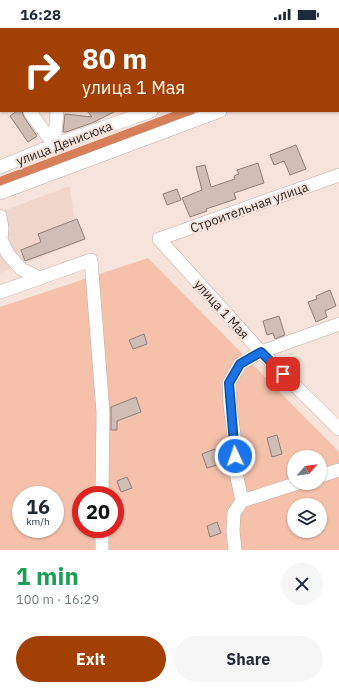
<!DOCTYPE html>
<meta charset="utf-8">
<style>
:root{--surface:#fff;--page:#f6f6f7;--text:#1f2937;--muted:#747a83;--accent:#a23f03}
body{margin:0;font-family:"IBM Plex Sans",sans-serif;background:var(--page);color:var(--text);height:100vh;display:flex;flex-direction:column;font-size:15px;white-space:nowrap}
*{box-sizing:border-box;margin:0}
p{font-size:13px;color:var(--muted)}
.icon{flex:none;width:22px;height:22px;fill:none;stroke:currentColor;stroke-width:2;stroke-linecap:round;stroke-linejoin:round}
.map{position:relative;height:522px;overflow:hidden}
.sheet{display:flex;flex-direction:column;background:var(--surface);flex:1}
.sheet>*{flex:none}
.guide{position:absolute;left:0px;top:0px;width:339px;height:84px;box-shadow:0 1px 3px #0004;background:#a23f03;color:#fff;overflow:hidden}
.needle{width:26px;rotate:62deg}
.buttons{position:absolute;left:287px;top:422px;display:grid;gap:8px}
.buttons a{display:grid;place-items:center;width:40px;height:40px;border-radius:50%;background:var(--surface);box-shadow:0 1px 3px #0004;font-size:20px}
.speed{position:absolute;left:12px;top:458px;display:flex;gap:8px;font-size:20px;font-weight:700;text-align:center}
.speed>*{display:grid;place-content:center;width:52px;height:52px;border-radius:50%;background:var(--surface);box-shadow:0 1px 3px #0004;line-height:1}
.speed small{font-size:10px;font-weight:400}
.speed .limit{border:6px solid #d22;background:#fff;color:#111}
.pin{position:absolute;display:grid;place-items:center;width:34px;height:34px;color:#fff;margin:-17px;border-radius:8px;box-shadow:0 2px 6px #0006}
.me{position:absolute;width:44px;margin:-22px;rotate:357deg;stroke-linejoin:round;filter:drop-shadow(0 0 3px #0008)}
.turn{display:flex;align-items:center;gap:14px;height:84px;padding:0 16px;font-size:18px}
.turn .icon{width:52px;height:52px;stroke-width:2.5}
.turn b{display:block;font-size:28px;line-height:34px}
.round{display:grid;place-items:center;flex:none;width:42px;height:42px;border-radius:21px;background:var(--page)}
.summary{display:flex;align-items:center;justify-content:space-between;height:68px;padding:0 16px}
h1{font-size:24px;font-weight:700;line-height:30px;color:#1e9e55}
.button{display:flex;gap:8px;margin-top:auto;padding:8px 16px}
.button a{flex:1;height:46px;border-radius:24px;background:var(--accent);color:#fff;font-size:16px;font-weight:700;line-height:46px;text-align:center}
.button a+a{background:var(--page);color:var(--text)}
.status{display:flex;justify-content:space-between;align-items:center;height:28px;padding:0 20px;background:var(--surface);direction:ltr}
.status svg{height:11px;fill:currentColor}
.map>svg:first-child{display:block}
.built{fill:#f0d5ca}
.green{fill:#f5c1ab;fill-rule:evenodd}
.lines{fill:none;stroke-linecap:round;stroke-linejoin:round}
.canal{stroke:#d77f58;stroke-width:10}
.building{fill:#d0bdb6;stroke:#907e77}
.minor-casing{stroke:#bfada5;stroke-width:14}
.minor{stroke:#fff;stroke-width:13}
.route-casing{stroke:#114b97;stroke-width:10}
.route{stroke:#1a73e8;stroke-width:7}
.labels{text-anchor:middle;stroke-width:4;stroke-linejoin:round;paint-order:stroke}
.street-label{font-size:13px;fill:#2c2522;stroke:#f6e3db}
</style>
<div class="status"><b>16:28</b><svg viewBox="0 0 49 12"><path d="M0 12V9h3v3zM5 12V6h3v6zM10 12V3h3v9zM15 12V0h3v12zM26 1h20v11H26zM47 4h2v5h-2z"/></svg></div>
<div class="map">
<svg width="339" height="522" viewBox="0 0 339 522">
<rect width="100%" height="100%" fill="#f6e3db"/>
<!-- built -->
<path class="built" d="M70 158 77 215 0 245V184Z"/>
<!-- green -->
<path class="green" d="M148 230 339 424V522H0V279ZM294 429H320V455H294ZM21 467H55V501H21ZM81 467H115V501H81ZM294 477H320V503H294Z"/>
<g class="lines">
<!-- canal -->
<path class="canal" d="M338 27H339
M0 154 190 83"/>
</g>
<!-- building -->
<path class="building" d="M17 83H22L24 89 37 108 28 114 10 88Z
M87 83H116L92 95 66 104H63L65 86 92 89Z
M296 117 306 141 290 147 284 133 274 137 270 127Z
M258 135 264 155 234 165 236 171 206 181 207 183 190 189 182 170 202 162 196 139 205 137 211 159 235 151 234 148 239 146 237 142Z
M177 161 181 172 167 177 163 166Z
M77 191 85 211 25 233 21 222 41 214 38 206Z
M330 262 336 278 325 283 327 289 316 294 308 274 317 271 316 268Z
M279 288 285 307 275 311 273 305 267 307 263 293Z
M144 306 147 316 133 321 129 312Z
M136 369 141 384 117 393V402H111V379Z
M277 407 282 426 272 429 267 410Z
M215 421 220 436 207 440 202 426Z
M127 449 132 460 121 464 117 453Z
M217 494 221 505 210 509 207 498Z"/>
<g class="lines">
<defs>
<path id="minor" d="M81 1 82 0
M338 15H339
M338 39H339
M30 84 54 117
M54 117 57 83
M0 139 54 117 151 83
M339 147 159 211 261 324 339 401
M0 165 220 83
M0 188 2 200 1 212 0 213
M1 212 8 226 21 241 40 250
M0 264 91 232 103 384 102 467
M320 448 339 442
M242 473 235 440 234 407 230 377 229 355 240 336 261 324 339 296
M102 522V501
M235 522 233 503 234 485 242 473 298 455"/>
</defs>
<!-- minor casing -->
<use href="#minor" class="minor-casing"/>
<!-- minor -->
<use href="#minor" class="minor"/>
</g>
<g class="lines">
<defs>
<path id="route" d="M235 428 229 355 240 336 261 324 283 346"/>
</defs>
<!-- route casing -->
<use href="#route" class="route-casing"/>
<!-- route -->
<use href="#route" class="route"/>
</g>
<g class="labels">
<!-- street labels -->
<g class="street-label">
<text transform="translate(64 115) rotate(-21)" y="5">улица Денисюка</text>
<text transform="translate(249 179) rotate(-20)" y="5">Строительная улица</text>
<text transform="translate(222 281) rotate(48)" y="5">улица 1 Мая</text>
</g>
</g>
</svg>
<div class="buttons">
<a><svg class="needle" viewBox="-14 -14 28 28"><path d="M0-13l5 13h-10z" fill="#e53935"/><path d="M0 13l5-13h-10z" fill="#747a83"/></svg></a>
<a><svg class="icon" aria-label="layers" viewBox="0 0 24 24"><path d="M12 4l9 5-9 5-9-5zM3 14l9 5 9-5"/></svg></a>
</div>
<div class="speed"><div>16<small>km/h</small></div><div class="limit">20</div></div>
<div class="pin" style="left:283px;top:346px;background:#d93025"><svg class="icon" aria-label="arrive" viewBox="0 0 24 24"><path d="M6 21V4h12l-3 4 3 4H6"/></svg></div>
<svg class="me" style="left:235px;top:428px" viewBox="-20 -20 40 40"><circle r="17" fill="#1a73e8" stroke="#fff" stroke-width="3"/><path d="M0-11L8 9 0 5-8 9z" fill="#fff"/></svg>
<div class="guide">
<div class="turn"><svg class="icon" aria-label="right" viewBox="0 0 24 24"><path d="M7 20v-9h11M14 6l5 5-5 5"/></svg><div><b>80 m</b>улица 1 Мая</div></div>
</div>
</div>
<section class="sheet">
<div class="summary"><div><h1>1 min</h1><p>100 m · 16:29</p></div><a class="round"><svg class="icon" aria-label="close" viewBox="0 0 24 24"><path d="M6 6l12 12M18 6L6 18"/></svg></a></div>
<div class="button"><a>Exit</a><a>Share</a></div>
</section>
